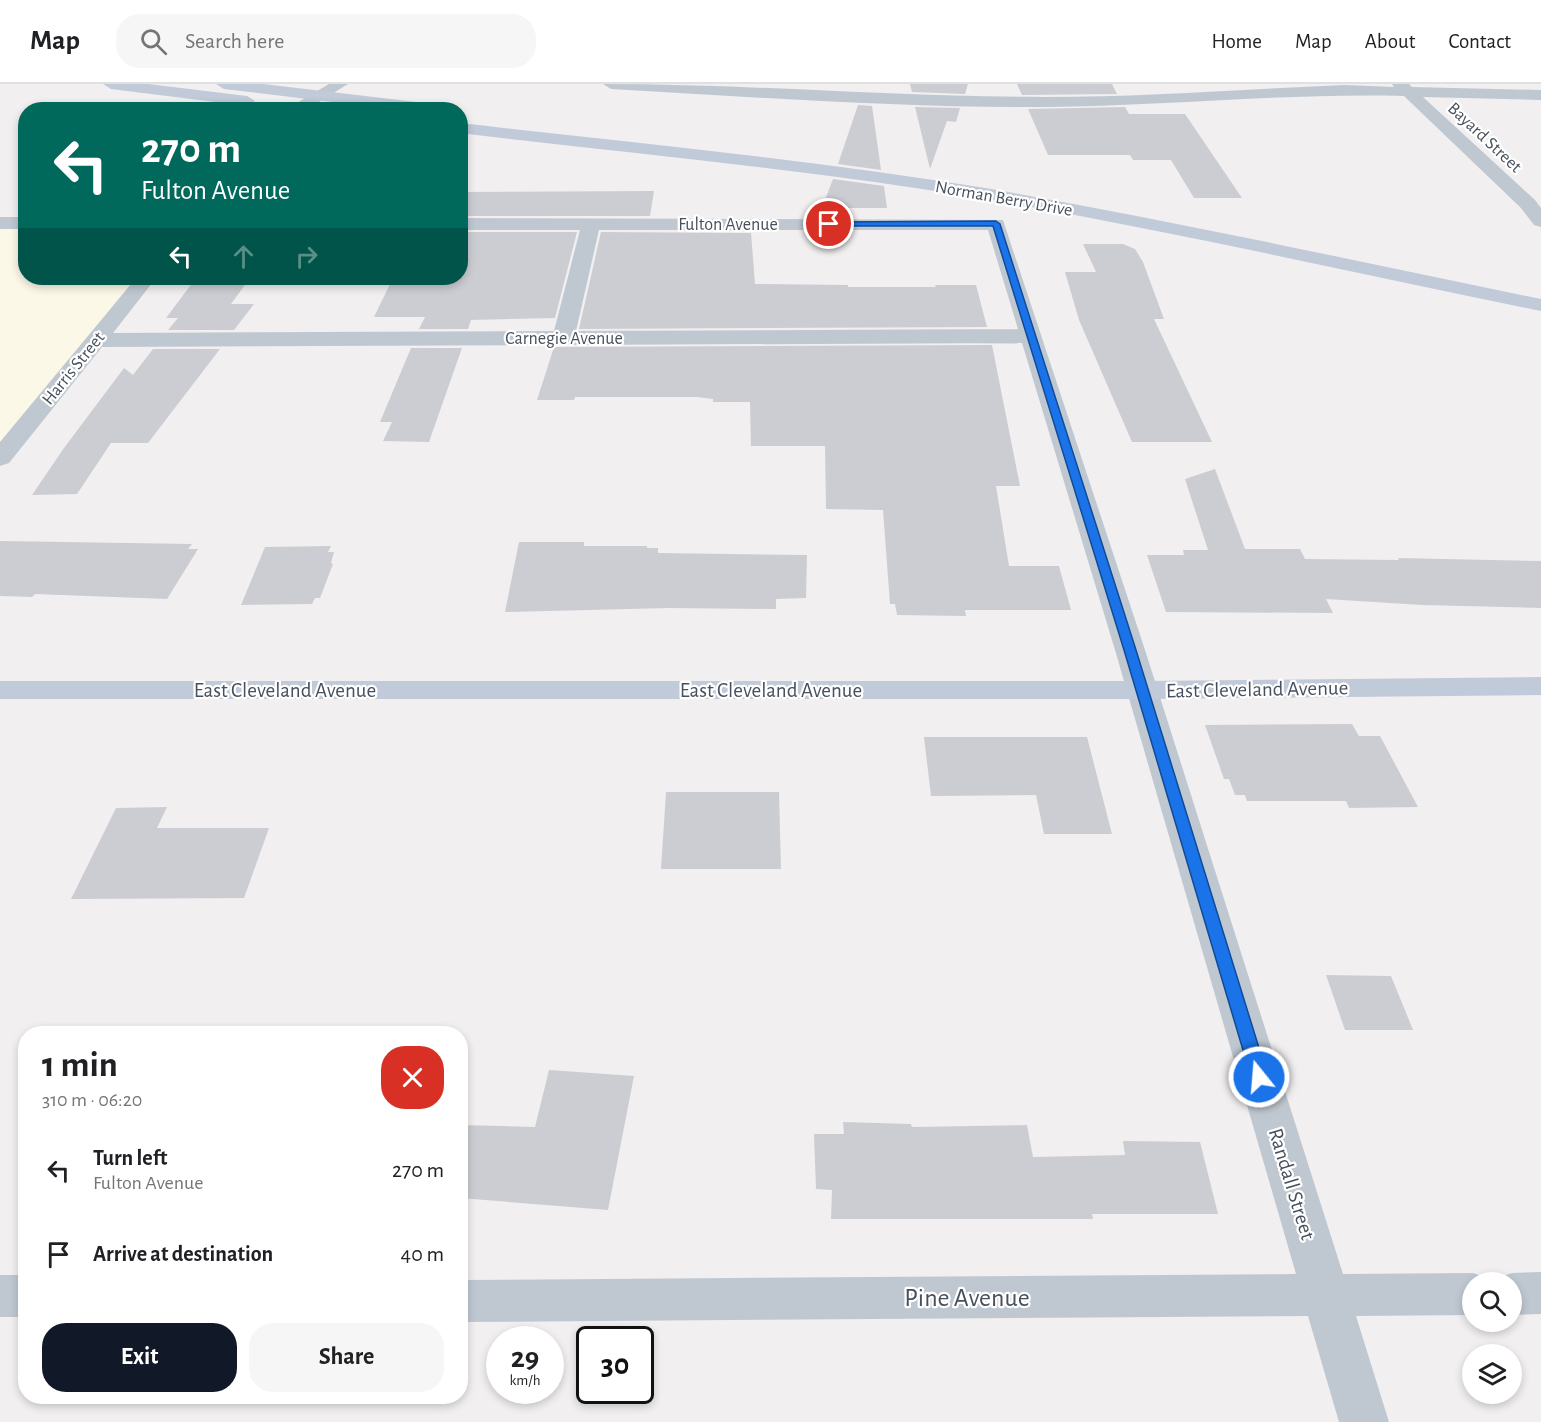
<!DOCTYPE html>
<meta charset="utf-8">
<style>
:root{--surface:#fff;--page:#f6f6f6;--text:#202124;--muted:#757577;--line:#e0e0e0;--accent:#111827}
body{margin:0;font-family:"Alegreya Sans",sans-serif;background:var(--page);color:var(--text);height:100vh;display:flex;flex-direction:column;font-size:22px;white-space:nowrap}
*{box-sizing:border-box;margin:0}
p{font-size:20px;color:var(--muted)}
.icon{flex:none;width:33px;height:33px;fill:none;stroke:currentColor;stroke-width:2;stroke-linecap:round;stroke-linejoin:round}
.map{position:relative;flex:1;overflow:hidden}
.sheet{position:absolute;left:18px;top:942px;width:450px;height:378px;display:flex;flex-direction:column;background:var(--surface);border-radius:24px;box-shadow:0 3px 9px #0003}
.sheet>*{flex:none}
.top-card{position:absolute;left:18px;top:18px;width:450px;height:183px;border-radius:24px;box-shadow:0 3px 9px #0003;background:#00695c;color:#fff;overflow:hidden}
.tools{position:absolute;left:1462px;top:1188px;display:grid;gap:12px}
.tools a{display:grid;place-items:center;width:60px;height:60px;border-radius:50%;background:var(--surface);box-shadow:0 3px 9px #0003;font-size:30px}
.speed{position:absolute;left:486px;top:1242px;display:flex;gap:12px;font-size:30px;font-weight:700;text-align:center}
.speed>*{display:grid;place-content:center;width:78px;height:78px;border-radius:50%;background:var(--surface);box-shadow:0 3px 9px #0003;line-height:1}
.speed small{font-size:15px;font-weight:400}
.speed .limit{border:3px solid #111;border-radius:9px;background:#fff;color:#111}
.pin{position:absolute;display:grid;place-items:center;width:51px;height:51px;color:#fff;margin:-26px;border:3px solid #fff;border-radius:50%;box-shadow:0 2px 6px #0007}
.me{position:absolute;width:66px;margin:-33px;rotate:343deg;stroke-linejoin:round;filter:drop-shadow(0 0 4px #0008)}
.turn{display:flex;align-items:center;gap:21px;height:126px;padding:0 24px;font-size:27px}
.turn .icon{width:78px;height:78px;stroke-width:2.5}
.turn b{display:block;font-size:42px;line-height:51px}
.lanes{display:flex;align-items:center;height:57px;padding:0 24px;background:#0003;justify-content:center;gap:30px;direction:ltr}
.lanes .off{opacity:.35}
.round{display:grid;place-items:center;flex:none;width:63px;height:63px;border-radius:24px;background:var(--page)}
.headline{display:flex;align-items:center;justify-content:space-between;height:102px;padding:0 24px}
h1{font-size:36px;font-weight:700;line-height:45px}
.button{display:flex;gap:12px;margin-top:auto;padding:12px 24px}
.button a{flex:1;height:69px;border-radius:24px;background:var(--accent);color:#fff;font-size:24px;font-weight:700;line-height:69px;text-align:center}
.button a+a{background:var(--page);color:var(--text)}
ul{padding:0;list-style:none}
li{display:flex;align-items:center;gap:18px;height:84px;padding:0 24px}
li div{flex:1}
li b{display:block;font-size:22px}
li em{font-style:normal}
header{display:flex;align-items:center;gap:36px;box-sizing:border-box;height:84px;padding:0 30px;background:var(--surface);border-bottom:2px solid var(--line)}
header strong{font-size:28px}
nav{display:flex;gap:33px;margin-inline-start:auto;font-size:21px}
.search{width:420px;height:54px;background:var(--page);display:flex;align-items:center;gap:15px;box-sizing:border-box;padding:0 21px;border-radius:24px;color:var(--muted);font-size:22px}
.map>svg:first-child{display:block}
.commercial{fill:#fcf8e8}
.building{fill:#cccdd3}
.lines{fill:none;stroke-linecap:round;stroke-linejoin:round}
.street{fill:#bfc8d1;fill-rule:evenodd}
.secondary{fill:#c1cad8;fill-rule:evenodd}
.route{fill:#1a73e8;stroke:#114b97;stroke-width:1.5}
.labels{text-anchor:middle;stroke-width:4.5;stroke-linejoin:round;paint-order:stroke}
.far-street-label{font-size:18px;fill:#47505c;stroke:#fff}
.street-label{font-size:21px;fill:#47505c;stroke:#fff}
.near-street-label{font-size:26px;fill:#47505c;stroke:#fff}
</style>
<header>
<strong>Map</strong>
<div class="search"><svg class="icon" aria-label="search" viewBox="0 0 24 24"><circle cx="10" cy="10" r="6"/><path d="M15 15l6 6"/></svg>Search here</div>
<nav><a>Home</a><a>Map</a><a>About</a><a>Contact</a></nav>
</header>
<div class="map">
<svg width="1541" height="1338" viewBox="0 0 1541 1338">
<rect width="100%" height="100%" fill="#f1efef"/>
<!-- commercial -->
<path class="commercial" d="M25 141 26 194H145L0 372V142Z"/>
<!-- building -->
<path class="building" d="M910 0H968L965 10 912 8Z
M1017 0H1112L1117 10 1022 11Z
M858 21 872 22 881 86 838 80Z
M915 23 960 24 956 38 947 37 930 85Z
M1125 23 1129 30H1185L1242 114H1194L1171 76H1133L1130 71H1048L1028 25Z
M833 95 884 102 887 124H822Z
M654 107 650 132H460V108Z
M460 148H577L555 234 471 236 468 245H419L425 233H374L393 194H460Z
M601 148 751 149 755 200 848 201V203H936L935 201H976L987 243 579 245Z
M1083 160H1123L1135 165 1143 178 1164 235H1154L1212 358H1132L1079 236 1065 188H1096Z
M196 194H250L231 220H254L234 246H168L178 234H166Z
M992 261 1020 402H996L1009 482H1059L1071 526H965L966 532 897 531 895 520H890L883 426 826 425 825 362H751L750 318H713V315L697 313H575L574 316H537L554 263Z
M411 264H462L429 358 383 357 392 338H380Z
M153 265H220L148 359H111L77 410 32 411 64 364 124 284 133 291Z
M1215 385 1245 465H1300L1305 475 1399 476 1398 474 1541 477V524L1422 521 1326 515 1333 529 1166 528 1147 471H1184L1183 466H1208L1185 395Z
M0 457 192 460 188 465H198L167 515 35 510 32 513 0 512Z
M519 458H584V462H647V464H658V469L807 471 806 514 776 515V525L669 524 505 528Z
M331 462 328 468H334L331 479 333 480 320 514H315L312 520 241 521 265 463Z
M1352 640 1359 652H1380L1418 723 1349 724 1346 717H1247L1245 711H1235L1229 695H1224L1205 641Z
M924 653H1087L1112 750H1044L1036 711 931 712Z
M666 708H779L781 785H661Z
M167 723 157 744H269L244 814 71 815 116 724Z
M1326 891 1391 892 1413 946H1345Z
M549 986 634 992 608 1126 460 1114V1041L535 1043Z
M843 1038 911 1040 912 1043 1027 1041 1033 1073 1125 1071 1123 1057 1200 1058 1218 1130H1092L1093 1135H831L832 1106 816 1105 814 1050H844Z"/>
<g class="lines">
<!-- street -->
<path class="street" d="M329 0H348L306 26H285Z
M603 0C751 0 897 13 1045 13 1145 13 1245 5 1345 1L1394 3 1392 0H1409L1412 3 1541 6V16L1423 13 1535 116 1541 124V143L1534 141 1521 124 1404 12C1284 9 1165 22 1046 23 901 24 756 13 611 5Z
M0 133H26V145H0Z
M460 134 1003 136 1145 566 1343 1190 1473 1189 1490 1195 1491 1198H1473V1231L1356 1232 1389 1338H1339L1308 1232 460 1238V1196L1296 1190 1115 566 1022 259 102 263 9 379 0 382V358L136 194H156L113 249 554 247 580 146H460ZM599 146H988L1018 245 576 247Z
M1541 1188V1230L1512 1231V1198H1494L1495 1195 1512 1189Z
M0 1191H26V1233H0Z"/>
<!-- secondary -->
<path class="secondary" d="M103 0H148L247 12 255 17 247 22 111 5Z
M216 0H263L442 21 450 26H398L224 5Z
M460 39C634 59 807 75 979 103 1168 135 1354 177 1541 215V227C1354 189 1168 146 980 114 807 85 634 70 460 49Z
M1541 593V611L1142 615H0V597H1142Z"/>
</g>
<!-- route -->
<path class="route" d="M996 137 1000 140 1136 566 1268 993 1265 998 1259 1000 1253 998 1251 993 1124 566 993 142H829L825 140 829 138Z"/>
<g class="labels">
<!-- far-street labels -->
<g class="far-street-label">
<text transform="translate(1485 53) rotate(43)" y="6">Bayard Street</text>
<text transform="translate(1004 114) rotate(10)" y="6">Norman Berry Drive</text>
<text x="728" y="146">Fulton Avenue</text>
<text x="564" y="260">Carnegie Avenue</text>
<text transform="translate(73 284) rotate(-51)" y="6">Harris Street</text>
</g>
<!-- street labels -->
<g class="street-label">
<text transform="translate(1257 605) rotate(-1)" y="7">East Cleveland Avenue</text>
<text x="285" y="613">East Cleveland Avenue</text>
<text x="771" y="613">East Cleveland Avenue</text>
<text transform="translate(1292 1100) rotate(73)" y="7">Randall Street</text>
</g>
<!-- near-street labels -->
<g class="near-street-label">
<text x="967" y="1222">Pine Avenue</text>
</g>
</g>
</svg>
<div class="tools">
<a><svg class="icon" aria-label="search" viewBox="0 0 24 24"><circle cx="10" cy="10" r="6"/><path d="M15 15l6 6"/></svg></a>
<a><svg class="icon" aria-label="layers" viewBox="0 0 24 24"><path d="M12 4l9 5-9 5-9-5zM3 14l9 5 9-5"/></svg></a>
</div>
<div class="speed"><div>29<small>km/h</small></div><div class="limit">30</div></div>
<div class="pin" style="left:829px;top:140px;background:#d93025"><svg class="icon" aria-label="arrive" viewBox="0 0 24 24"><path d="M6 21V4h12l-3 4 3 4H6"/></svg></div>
<svg class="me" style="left:1259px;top:993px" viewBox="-20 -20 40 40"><circle r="17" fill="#1a73e8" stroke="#fff" stroke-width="3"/><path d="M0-11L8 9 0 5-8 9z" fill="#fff"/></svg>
<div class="top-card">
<div class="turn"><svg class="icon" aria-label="left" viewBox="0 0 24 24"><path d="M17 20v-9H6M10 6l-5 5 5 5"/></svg><div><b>270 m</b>Fulton Avenue</div></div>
<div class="lanes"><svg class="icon" aria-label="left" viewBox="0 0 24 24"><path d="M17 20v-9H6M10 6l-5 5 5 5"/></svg><svg class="icon off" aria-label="ahead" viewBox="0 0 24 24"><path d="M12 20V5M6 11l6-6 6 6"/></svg><svg class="icon off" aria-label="right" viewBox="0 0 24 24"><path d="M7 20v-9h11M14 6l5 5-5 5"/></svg></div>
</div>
<section class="sheet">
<div class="headline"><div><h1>1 min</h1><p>310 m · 06:20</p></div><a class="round" style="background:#d93025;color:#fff"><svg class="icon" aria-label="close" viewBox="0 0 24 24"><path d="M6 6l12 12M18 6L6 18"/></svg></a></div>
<ul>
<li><svg class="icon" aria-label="left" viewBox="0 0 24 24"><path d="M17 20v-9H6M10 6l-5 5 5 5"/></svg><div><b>Turn left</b><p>Fulton Avenue</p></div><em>270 m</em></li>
<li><svg class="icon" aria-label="arrive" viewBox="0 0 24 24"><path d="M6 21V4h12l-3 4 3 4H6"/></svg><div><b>Arrive at destination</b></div><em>40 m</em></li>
</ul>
<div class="button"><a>Exit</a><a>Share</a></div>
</section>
</div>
